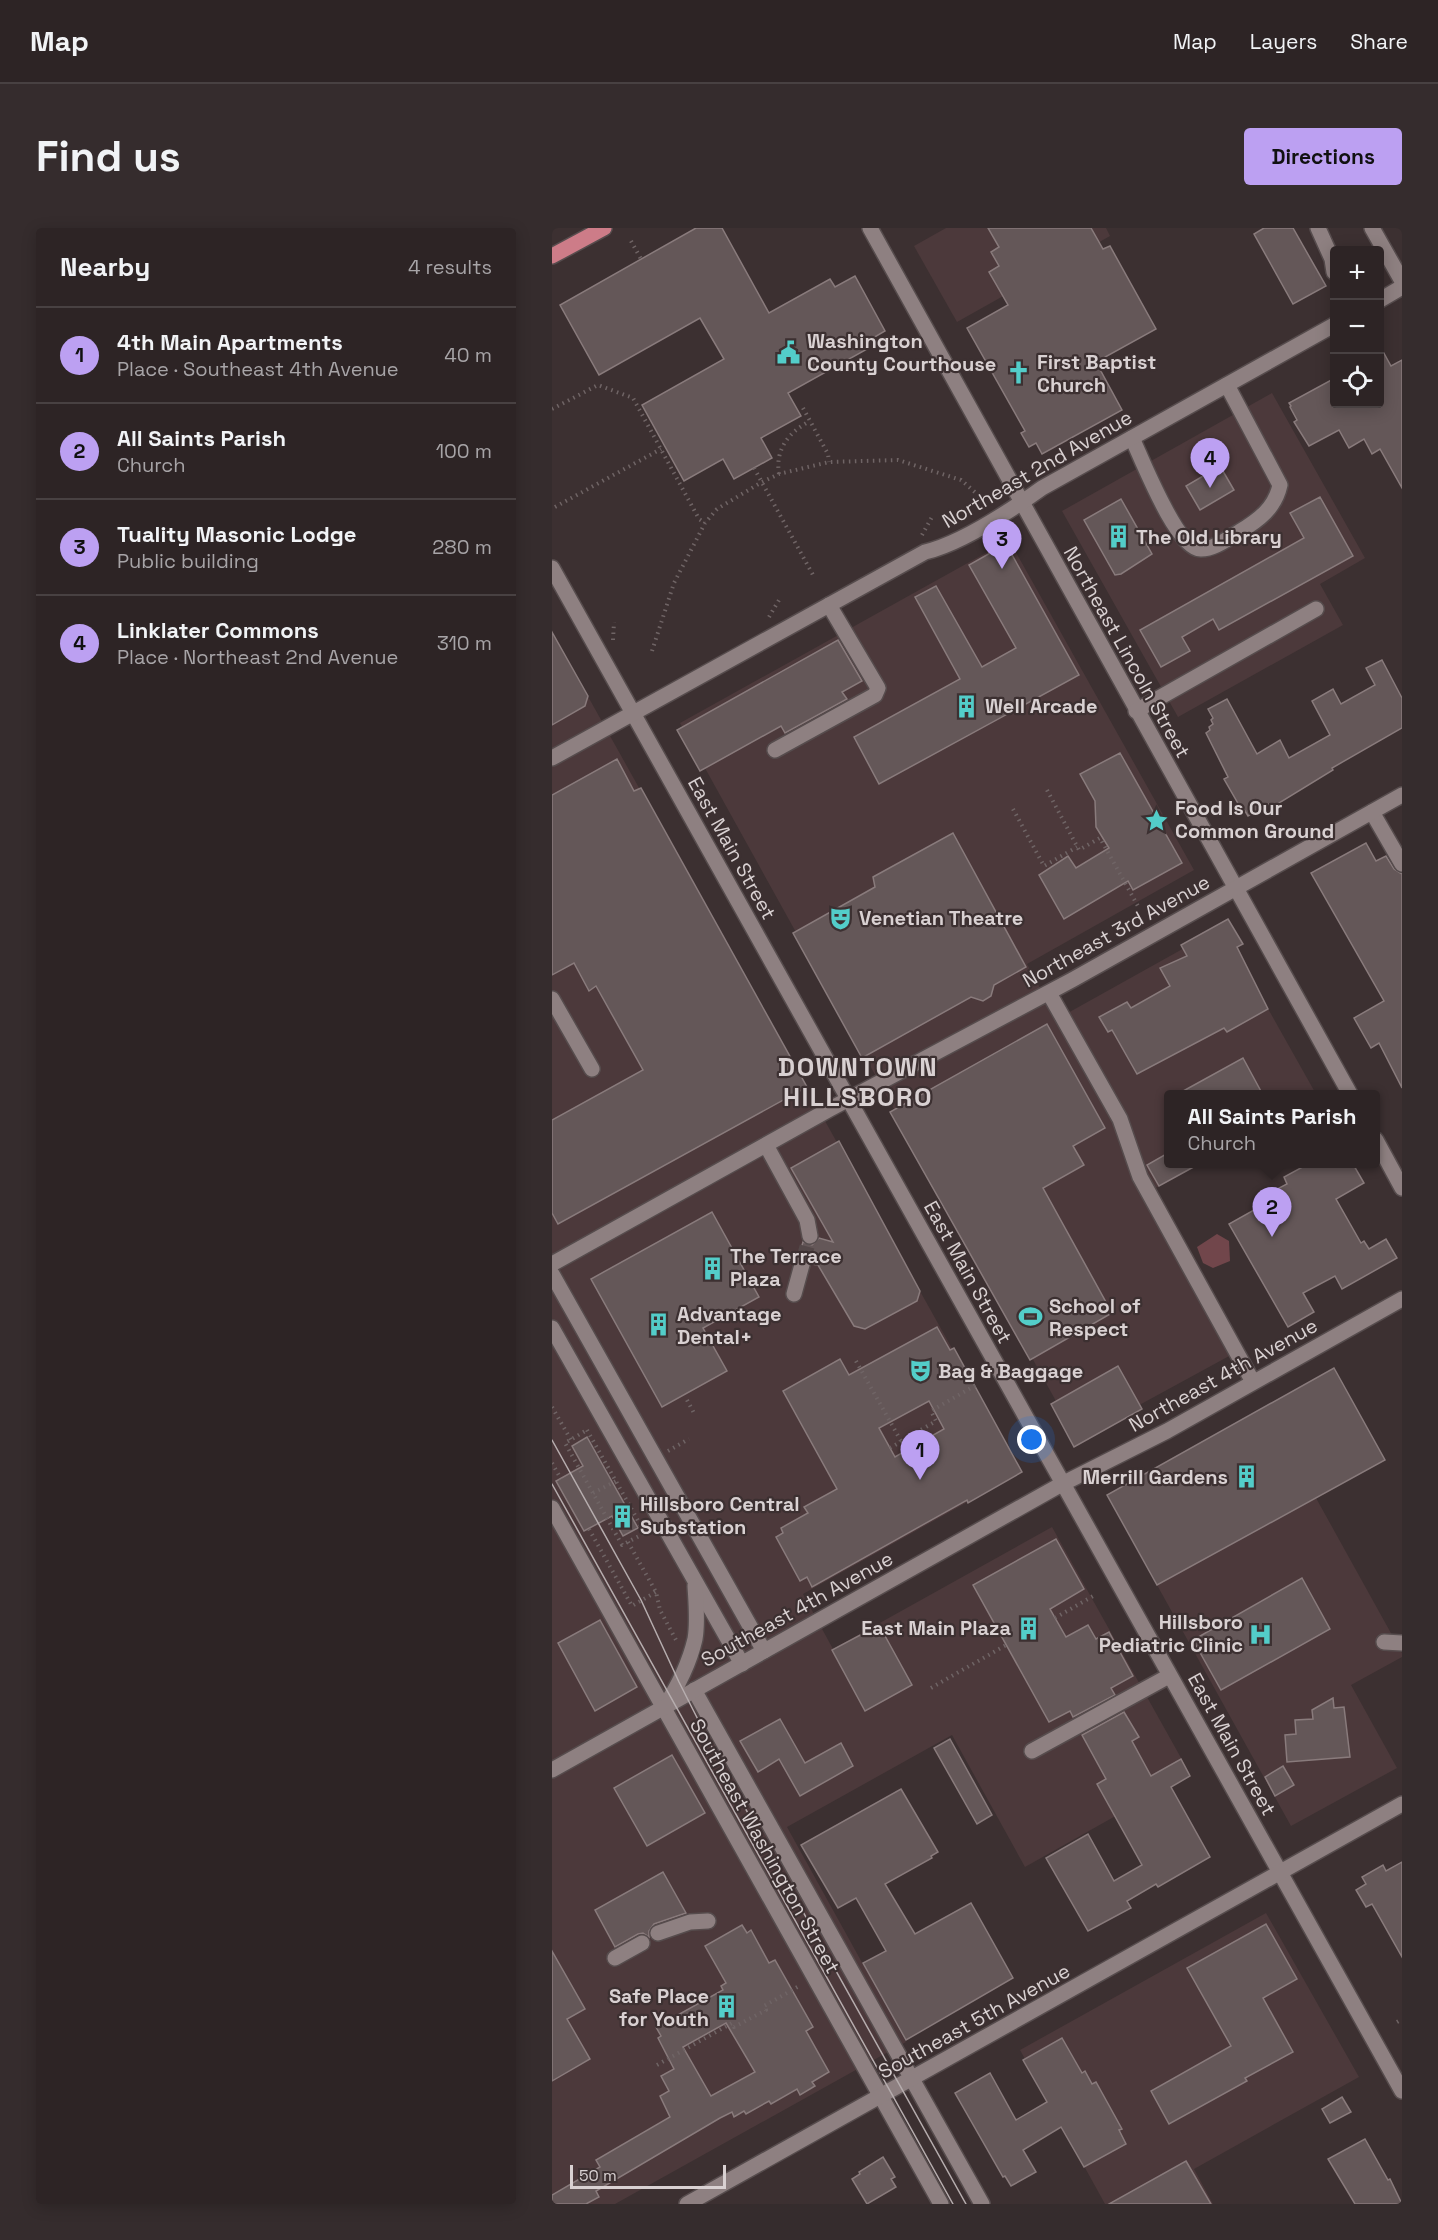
<!DOCTYPE html>
<html lang="en">
<head>
<meta charset="utf-8">
<style>
  :root { --surface:#2d2425; --page:#352c2d; --text:#f1f3f6; --muted:#a7a4a7; --line:#484142; --accent:#bca0f2 }
  body { margin:0; font-family:"Space Grotesk",sans-serif; background:var(--page); color:var(--text) }
  .controls { position:absolute; right:18px; top:18px; display:grid; overflow:hidden; border-radius:6px; box-shadow:0 3px 15px #0003 }
  .controls button { width:54px; height:54px; display:grid; place-items:center; padding:0; border:0; border-bottom:2px solid var(--line); background:var(--surface); color:var(--text); font:30px sans-serif }
  .scale { position:absolute; left:18px; bottom:15px; width:156px; box-sizing:border-box; padding-left:6px; border:3px solid #d9d1d2; border-top:0; font-size:16px; line-height:21px; white-space:nowrap; color:#d9d1d2; -webkit-text-stroke:4px #3c3031; paint-order:stroke }
  .you { position:absolute; left:480px; top:1212px; width:21px; height:21px; margin:-15px; border:4px solid #fff; border-radius:50%; background:#1a73e8; box-shadow:0 0 0 9px #1a73e833 }
  .badge { display:grid; place-items:center; width:39px; height:39px; border-radius:50%; background:var(--accent); color:#111; font-size:20px; font-weight:700 }
  .pin { position:absolute; translate:-50% -50px; filter:drop-shadow(0 2px 3px #0008) }
  .pin::after { content:''; position:absolute; top:32px; width:21px; height:18px; background:inherit; clip-path:polygon(0 0,100% 0,50% 100%) }
  .popup { position:absolute; left:612px; top:862px; width:216px; height:78px; box-sizing:border-box; display:grid; place-content:center; border-radius:6px; background:var(--surface); filter:drop-shadow(0 2px 4px #0005); font-size:20px; white-space:nowrap; color:var(--muted) }
  .popup b { font-size:22px; color:var(--text) }
  .popup::after { content:''; position:absolute; left:50%; top:100%; margin-left:-12px; border:12px solid transparent; border-top-color:var(--surface) }
  .list { margin:0; padding:0; list-style:none }
  h2 { display:flex; justify-content:space-between; align-items:center; height:78px; margin:0; padding:0 24px; font-size:26px }
  h2 small { font-size:20px; font-weight:400; color:var(--muted) }
  .list li { display:grid; grid-template-columns:39px 1fr auto; gap:18px; align-items:center; box-sizing:border-box; height:96px; padding:0 24px; border-top:2px solid var(--line) }
  .list b { display:block; font-size:22px; white-space:nowrap }
  .list p { margin:0; font-size:20px; white-space:nowrap; color:var(--muted) }
  .list em { font-size:20px; font-style:normal; color:var(--muted) }
  .icon { flex:none; width:33px; height:33px; fill:none; stroke:currentColor; stroke-width:2; stroke-linecap:round; stroke-linejoin:round }
  .map { position:relative; flex:none; width:850px; height:1976px; overflow:hidden; border-radius:6px }
  header { display:flex; align-items:center; gap:36px; box-sizing:border-box; height:84px; padding:0 30px; background:var(--surface); border-bottom:2px solid var(--line) }
  header strong { font-size:28px }
  nav { display:flex; gap:33px; margin-inline-start:auto; font-size:21px }
  .intro { display:flex; align-items:center; justify-content:space-between; box-sizing:border-box; height:144px; padding:0 36px }
  h1 { margin:0; font-size:42px }
  .button { padding:15px 27px; border-radius:6px; background:var(--accent); color:#111; font-size:21px; font-weight:700 }
  main { display:flex; gap:36px; padding:0 36px }
  aside { flex:1; background:var(--surface); border-radius:6px; box-shadow:0 3px 15px #0003 }
  .map>svg:first-child { display:block }
  .built { fill:#4c393b }
  .green { fill:#71464b }
  .building { fill:#645758; stroke:#897b7c; stroke-width:1.5; fill-rule:evenodd }
  .lines { fill:none; stroke-linecap:round; stroke-linejoin:round }
  .minor-tunnel { stroke:#544849; stroke-width:15; stroke-dasharray:15 8; stroke-linecap:butt }
  .minor-casing { stroke:#564c4d; stroke-width:18 }
  .major-casing { stroke:#564c4d; stroke-width:18 }
  .path { stroke:#6f6465; stroke-width:4; stroke-dasharray:1.5 4.5; stroke-linecap:butt }
  .minor { stroke:#8e8081; stroke-width:15 }
  .major { stroke:#cd7c88; stroke-width:15 }
  .tram { stroke:#b6adae; stroke-width:1.5 }
  .labels { text-anchor:middle; dominant-baseline:central; stroke-width:4.5; stroke-linejoin:round; paint-order:stroke }
  .poi-label { font-size:20px; font-weight:bold; fill:#d9d1d2; stroke:#3c3031; text-anchor:start }
  .street-label { font-size:20px; fill:#d9d1d2; stroke:#3c3031 }
  .district-label { font-size:26px; font-weight:bold; letter-spacing:1.5px; fill:#d9d1d2; stroke:#3c3031 }
</style>
</head>
<body>
<header>
<strong>Map</strong>
<nav><a>Map</a><a>Layers</a><a>Share</a></nav>
</header>
<div class="intro"><h1>Find us</h1><a class="button">Directions</a></div>
<main>
<aside>
<h2>Nearby<small>4 results</small></h2>
<ul class="list">
<li><span class="badge">1</span><div><b>4th Main Apartments</b><p>Place · Southeast 4th Avenue</p></div><em>40 m</em></li>
<li><span class="badge">2</span><div><b>All Saints Parish</b><p>Church</p></div><em>100 m</em></li>
<li><span class="badge">3</span><div><b>Tuality Masonic Lodge</b><p>Public building</p></div><em>280 m</em></li>
<li><span class="badge">4</span><div><b>Linklater Commons</b><p>Place · Northeast 2nd Avenue</p></div><em>310 m</em></li>
</ul>
</aside>
<div class="map">
<svg width="850" height="1976" viewBox="0 0 850 1976">
  <rect width="100%" height="100%" fill="#3c3031"/>
  <g class="built">
    <path d="M394,0H554L558,8L405,94L362,18Z"/>
    <path d="M720,165L813,330L768,356L791,397L626,489L510,283Z"/>
    <path d="M457,312L642,642L475,736L505,791L670,699L764,866H616V936H648L602,961L690,1121L525,1211L128,495Z"/>
    <path d="M0,404L469,1244L251,1366L281,1421L500,1299L638,1546L473,1639L400,1507L235,1599L354,1814L63,1976H0Z"/>
    <path d="M764,1270L850,1425V1429L799,1457L845,1540L739,1598L605,1357Z"/>
    <path d="M714,1685L807,1849L642,1941L661,1976H553L468,1822Z"/>
  </g>
  <path class="green" d="M665,1006L677,1013L678,1033L661,1040L651,1035L645,1019Z"/>
  <g class="building">
    <path d="M144,0H170L217,85L278,51L283,59L303,48L333,103L314,114L317,120L236,165L249,188L209,210L220,230L182,251L171,231L132,253L90,177L172,131L148,90L47,147L8,77Z"/>
    <path d="M436,0H539L551,21L558,18L604,101L544,134L570,182L490,226L484,215L477,219L469,205L473,203L415,100L456,77L437,44L447,38L439,24L447,19Z"/>
    <path d="M712,0H741L774,58L741,76L702,6Z"/>
    <path d="M828,118L839,138L850,132V260L828,221L820,226L812,211L797,220L787,202L757,218L742,194L745,192L738,179L739,178L737,175L783,150V176H828Z"/>
    <path d="M668,238L682,262L648,282L634,258Z"/>
    <path d="M768,269L801,328L667,402L661,391L630,409L638,423L609,439L588,402L752,310L738,285Z"/>
    <path d="M569,271L600,326L569,346L563,347L532,292Z"/>
    <path d="M454,316L527,447L327,556L302,509L408,451L363,369L384,358L430,439L464,420L417,337Z"/>
    <path d="M0,404L36,468L33,478L0,497Z"/>
    <path d="M286,412L310,453L290,464L295,471L233,505L229,498L148,543L125,502Z"/>
    <path d="M830,432L850,470V500L780,540L781,542L719,580L717,576L696,588L693,583L691,584L672,551L676,549L654,505L658,502L657,499L661,496L659,492L661,490L656,481L675,471L705,526L728,512L737,530L778,507L760,473L781,461L789,476L823,457L814,440Z"/>
    <path d="M568,525L630,635L581,662L576,653L512,691L487,647L516,628L524,640L557,620L544,599L543,573L528,546Z"/>
    <path d="M65,531L82,563L89,560L255,859L6,996L0,985V892L91,842L44,758L37,763L22,735L0,747V567Z"/>
    <path d="M401,605L474,739L442,757L439,768L431,773L419,769L310,830L241,705L323,659L321,649Z"/>
    <path d="M814,615L824,633L834,628L842,641L850,646V860L827,815L819,820L802,790L832,773L759,645Z"/>
    <path d="M676,691L691,716L685,719L716,781L675,804L672,800L585,846L560,802L556,804L547,789L575,774L579,780L618,758L608,740L635,728L629,717Z"/>
    <path d="M495,796L553,900L521,918L532,937L491,960L560,1085L478,1132L338,884Z"/>
    <path d="M691,830L711,867H624Z"/>
    <path d="M287,913L368,1063L365,1073L313,1101L302,1098L266,1037L260,1036L257,1026L248,1024L251,1014L260,1017L267,1010L281,1014L239,940Z"/>
    <path d="M616,925V936H647L607,958L595,937Z"/>
    <path d="M756,936H801L812,955L784,971L809,1015L812,1013L817,1021L834,1011L845,1030L790,1061L783,1048L751,1065L762,1084L736,1099L677,996L720,972L716,966L735,956L732,949Z"/>
    <path d="M160,984L207,1069L151,1100L175,1143L110,1179L39,1051Z"/>
    <path d="M385,1099L398,1122L402,1120L470,1244L416,1275L415,1272L260,1359L255,1349L248,1353L224,1309L231,1305L229,1300L256,1285L252,1279L285,1261L231,1163L288,1131L297,1147ZM377,1173L392,1201L343,1229L327,1200Z"/>
    <path d="M566,1138L590,1181L522,1219L499,1176Z"/>
    <path d="M782,1140L833,1232L605,1357L555,1267Z"/>
    <path d="M35,1209L86,1300L71,1308L60,1288L32,1303L4,1253L31,1238L20,1218Z"/>
    <path d="M504,1311L532,1361L498,1381L514,1409L536,1397L544,1411L557,1404L581,1448L559,1460L563,1467L521,1489L518,1483L497,1494L421,1357Z"/>
    <path d="M750,1350L778,1401L669,1462L641,1412Z"/>
    <path d="M48,1392L85,1459L43,1483L6,1415Z"/>
    <path d="M327,1397L360,1457L313,1483L280,1422Z"/>
    <path d="M781,1470L782,1480L792,1479L798,1529L735,1534L733,1507L744,1506L743,1492L761,1491L760,1482Z"/>
    <path d="M572,1484L587,1509L580,1513L599,1548L629,1531L638,1548L619,1559L658,1629L606,1659L604,1656L575,1673L579,1680L536,1703L494,1630L536,1606L562,1653L590,1637L545,1556L554,1551L530,1507Z"/>
    <path d="M228,1491L253,1535L289,1515L301,1538L248,1568L227,1531L206,1544L188,1513Z"/>
    <path d="M398,1511L440,1587L425,1596L382,1520Z"/>
    <path d="M120,1527L153,1585L95,1618L62,1560Z"/>
    <path d="M731,1538L742,1557L723,1568L713,1549Z"/>
    <path d="M349,1561L386,1624L379,1628L380,1630L333,1656L363,1706L419,1675L461,1750L354,1812L311,1735L334,1723L304,1670L286,1680L249,1617Z"/>
    <path d="M850,1634V1729L820,1676L814,1679L804,1662L814,1656L810,1649L831,1637L834,1643Z"/>
    <path d="M111,1644L134,1685L102,1696L97,1703V1709L91,1705L86,1706L63,1719L43,1682Z"/>
    <path d="M714,1696L745,1751L711,1770L741,1824L693,1850L695,1853L617,1896L599,1863L679,1818L635,1740Z"/>
    <path d="M190,1697L195,1705L199,1702L217,1735L223,1732L261,1799L254,1803L277,1844L260,1854L263,1858L248,1867L245,1861L219,1876L217,1873L194,1886L192,1883L182,1889L180,1884L168,1890L44,1963L47,1969L34,1976H0V1967L48,1939L44,1932L118,1889L108,1868L117,1863L109,1848L122,1841L106,1810L109,1808L104,1799L171,1762L169,1758L174,1755L153,1718ZM174,1795L203,1844L159,1868L131,1819Z"/>
    <path d="M0,1723L33,1781L15,1791L38,1831L0,1853Z"/>
    <path d="M510,1810L530,1845L533,1843L540,1856L544,1854L570,1901L567,1902L574,1916L532,1939L509,1899L471,1922L484,1944L459,1958L453,1948L451,1949L403,1865L438,1845L464,1892L495,1874L471,1832Z"/>
    <path d="M790,1869L799,1884L778,1895L770,1881Z"/>
    <path d="M813,1911L836,1952L838,1951L850,1976H803L776,1931Z"/>
    <path d="M331,1929L343,1949L339,1951L344,1959L315,1976L300,1951L308,1946L307,1944Z"/>
    <path d="M634,1933L659,1976H557Z"/>
  </g>
  <g class="lines">
    <path class="minor-tunnel" d="M251,1033L258,1008"/>
    <defs>
      <g id="minor">
        <path d="M318,0L798,866"/>
        <path d="M766,0L780,31L782,44"/>
        <path d="M820,0L850,53"/>
        <path d="M828,72L850,59"/>
        <path d="M580,210C590,231 625,322 649,321C663,321 676,310 687,304C707,292 723,280 728,257L675,157"/>
        <path d="M0,340L850,1863"/>
        <path d="M584,483L764,381"/>
        <path d="M223,522L323,467L326,460L277,377"/>
        <path d="M0,530L373,324C411,315 458,283 490,260L782,97"/>
        <path d="M820,584L850,636"/>
        <path d="M497,765L568,891L588,949L701,1154"/>
        <path d="M0,771L40,841"/>
        <path d="M824,912L850,960"/>
        <path d="M214,917L255,992L258,1008"/>
        <path d="M0,1036L278,881L520,752L850,567"/>
        <path d="M0,1046L212,1423"/>
        <path d="M242,1066L251,1033"/>
        <path d="M0,1100L190,1436"/>
        <path d="M0,1280L389,1976"/>
        <path d="M832,1414L850,1415"/>
        <path d="M142,1462L430,1976"/>
        <path d="M113,1477C126,1459 138,1433 143,1411C146,1394 144,1375 143,1358"/>
        <path d="M480,1523L617,1448"/>
        <path d="M0,1542L510,1256L615,1203L850,1071"/>
        <path d="M106,1705L138,1694L156,1693"/>
        <path d="M63,1730L90,1715"/>
        <path d="M135,1976L850,1576"/>
      </g>
      <path id="major" d="M0,28L52,0"/>
    </defs>
    <use href="#minor" class="minor-casing"/>
    <use href="#major" class="major-casing"/>
    <g class="path">
      <path d="M79,13L89,31"/>
      <path d="M251,180L276,226L277,234"/>
      <path d="M0,181L46,157L81,170L147,291L153,295"/>
      <path d="M202,240L261,347"/>
      <path d="M227,246C223,221 237,204 258,193"/>
      <path d="M3,279L109,221"/>
      <path d="M370,307L381,287"/>
      <path d="M217,389L227,372"/>
      <path d="M61,412L62,394"/>
      <path d="M100,423L122,355L153,295L165,281L210,254L227,246L277,234L346,232L409,252L432,272"/>
      <path d="M495,562L527,622L548,610L587,680"/>
      <path d="M461,581L492,638L525,619"/>
      <path d="M304,1133L349,1213"/>
      <path d="M135,1172L143,1187"/>
      <path d="M0,1179L19,1212"/>
      <path d="M35,1202L93,1305L70,1317L13,1215Z"/>
      <path d="M338,1220L384,1193L379,1183L426,1156"/>
      <path d="M116,1223L137,1211"/>
      <path d="M0,1235L9,1251"/>
      <path d="M41,1265L64,1253"/>
      <path d="M37,1301L80,1378L104,1364"/>
      <path d="M76,1314L104,1364L108,1382L124,1412"/>
      <path d="M503,1390L543,1367"/>
      <path d="M379,1460L454,1417"/>
      <path d="M845,1794L850,1791"/>
      <path d="M105,1837L180,1795L182,1799L214,1782L212,1778L249,1757"/>
    </g>
    <use href="#minor" class="minor"/>
    <use href="#major" class="major"/>
    <g class="tram">
      <path d="M0,1212L89,1372L127,1454L168,1535L414,1976"/>
      <path d="M0,1256L401,1976"/>
    </g>
  </g>
  <defs>
    <symbol id="civic-bare" viewBox="-9 -9 18 18"><path d="M-.6-6.5H3V-4.5H.6V-3L4-1V1h2V6H-6V1h2V-1L-.6-3ZM-1.2 2.5V6h2.4V2.5Z" fill="#53cdc9" stroke="#3c3031" stroke-width="2.5" paint-order="stroke"/></symbol>
    <symbol id="church-bare" viewBox="-9 -9 18 18"><path d="M-1.2-6h2.4v3.5h3.3v2.4h-3.3V6h-2.4V-.1h-3.3v-2.4h3.3Z" fill="#53cdc9" stroke="#3c3031" stroke-width="2.5" paint-order="stroke"/></symbol>
    <symbol id="building-bare" viewBox="-9 -9 18 18"><path d="M-4-6H4V6H1V3H-1V6H-4ZM-2.5-4.3h1.7v1.8h-1.7ZM.8-4.3h1.7v1.8H.8ZM-2.5-1h1.7V.8h-1.7ZM.8-1h1.7V.8H.8Z" fill="#53cdc9" stroke="#3c3031" stroke-width="2.5" paint-order="stroke"/></symbol>
    <symbol id="sight-bare" viewBox="-9 -9 18 18"><path d="M0-6L1.8-2.2L6-1.7L2.9 1.2L3.7 5.4L0 3.3L-3.7 5.4L-2.9 1.2L-6-1.7L-1.8-2.2Z" fill="#53cdc9" stroke="#3c3031" stroke-width="2.5" paint-order="stroke"/></symbol>
    <symbol id="theatre-bare" viewBox="-9 -9 18 18"><path d="M-5-5.5Q0-4 5-5.5V0Q5 5 0 6Q-5 5-5 0ZM-3.3-2.5H-1v1.5H-3.3ZM1-2.5H3.3v1.5H1ZM-2.8 1Q0 5.5 2.8 1Z" fill="#53cdc9" stroke="#3c3031" stroke-width="2.5" paint-order="stroke"/></symbol>
    <symbol id="stadium-bare" viewBox="-9 -9 18 18"><path d="M0-5a6.5 5 0 1 0 0 10a6.5 5 0 1 0 0-10ZM-3.5-1.8h7v3.6h-7Z" fill="#53cdc9" stroke="#3c3031" stroke-width="2.5" paint-order="stroke"/></symbol>
    <symbol id="hospital-bare" viewBox="-9 -9 18 18"><path d="M-5-5h3v3.5h4V-5h3V5h-3V1.5h-4V5h-3Z" fill="#53cdc9" stroke="#3c3031" stroke-width="2.5" paint-order="stroke"/></symbol>
  </defs>
  <g fill-rule="evenodd">
    <use href="#civic-bare" x="220" y="108" width="33" height="33"/>
    <use href="#church-bare" x="450" y="128" width="33" height="33"/>
    <use href="#building-bare" x="550" y="292" width="33" height="33"/>
    <use href="#building-bare" x="398" y="462" width="33" height="33"/>
    <use href="#sight-bare" x="588" y="576" width="33" height="33"/>
    <use href="#theatre-bare" x="272" y="674" width="33" height="33"/>
    <use href="#building-bare" x="144" y="1024" width="33" height="33"/>
    <use href="#stadium-bare" x="462" y="1072" width="33" height="33"/>
    <use href="#building-bare" x="90" y="1080" width="33" height="33"/>
    <use href="#theatre-bare" x="352" y="1126" width="33" height="33"/>
    <use href="#building-bare" x="678" y="1232" width="33" height="33"/>
    <use href="#building-bare" x="54" y="1272" width="33" height="33"/>
    <use href="#building-bare" x="460" y="1384" width="33" height="33"/>
    <use href="#hospital-bare" x="692" y="1390" width="33" height="33"/>
    <use href="#building-bare" x="158" y="1762" width="33" height="33"/>
  </g>
  <g class="labels">
    <g class="poi-label">
      <text x="255" y="113">Washington<tspan x="255" dy="23">County Courthouse</tspan></text>
      <text x="485" y="134">First Baptist<tspan x="485" dy="23">Church</tspan></text>
      <text x="584" y="309">The Old Library</text>
      <text x="433" y="478">Well Arcade</text>
      <text x="623" y="580">Food Is Our<tspan x="623" dy="23">Common Ground</tspan></text>
      <text x="307" y="690">Venetian Theatre</text>
      <text x="178" y="1028">The Terrace<tspan x="178" dy="23">Plaza</tspan></text>
      <text x="497" y="1078">School of<tspan x="497" dy="23">Respect</tspan></text>
      <text x="125" y="1086">Advantage<tspan x="125" dy="23">Dental+</tspan></text>
      <text x="386" y="1143">Bag &amp; Baggage</text>
      <text x="676" y="1249" text-anchor="end">Merrill Gardens</text>
      <text x="88" y="1276">Hillsboro Central<tspan x="88" dy="23">Substation</tspan></text>
      <text x="691" y="1394" text-anchor="end">Hillsboro<tspan x="691" dy="23">Pediatric Clinic</tspan></text>
      <text x="459" y="1400" text-anchor="end">East Main Plaza</text>
      <text x="157" y="1768" text-anchor="end">Safe Place<tspan x="157" dy="23">for Youth</tspan></text>
    </g>
    <g class="street-label">
      <text transform="translate(485 241) rotate(-30)">Northeast 2nd Avenue</text>
      <text transform="translate(575 424) rotate(61)">Northeast Lincoln Street</text>
      <text transform="translate(180 620) rotate(61)">East Main Street</text>
      <text transform="translate(564 703) rotate(-29)">Northeast 3rd Avenue</text>
      <text transform="translate(416 1044) rotate(61)">East Main Street</text>
      <text transform="translate(671 1147) rotate(-29)">Northeast 4th Avenue</text>
      <text transform="translate(245 1381) rotate(-29)">Southeast 4th Avenue</text>
      <text transform="translate(680 1516) rotate(61)">East Main Street</text>
      <text transform="translate(213 1618) rotate(61)">Southeast Washington Street</text>
      <text transform="translate(422 1793) rotate(-29)">Southeast 5th Avenue</text>
    </g>
    <g class="district-label">
      <text x="306" y="839">DOWNTOWN<tspan x="306" dy="30">HILLSBORO</tspan></text>
    </g>
  </g>
</svg>
<div class="controls">
<button>+</button>
<button>−</button>
<button><svg class="icon" aria-label="locate" viewBox="0 0 24 24"><circle cx="12" cy="12" r="6"/><path d="M12 2v4M12 18v4M2 12h4M18 12h4"/></svg></button>
</div>
<div class="scale">50 m</div>
<div class="you"></div>
<div class="pin badge" style="left:368px;top:1252px">1</div>
<div class="pin badge" style="left:720px;top:1009px">2</div>
<div class="popup"><b>All Saints Parish</b>Church</div>
<div class="pin badge" style="left:450px;top:341px">3</div>
<div class="pin badge" style="left:658px;top:260px">4</div>
</div>
</main>
</body>
</html>
